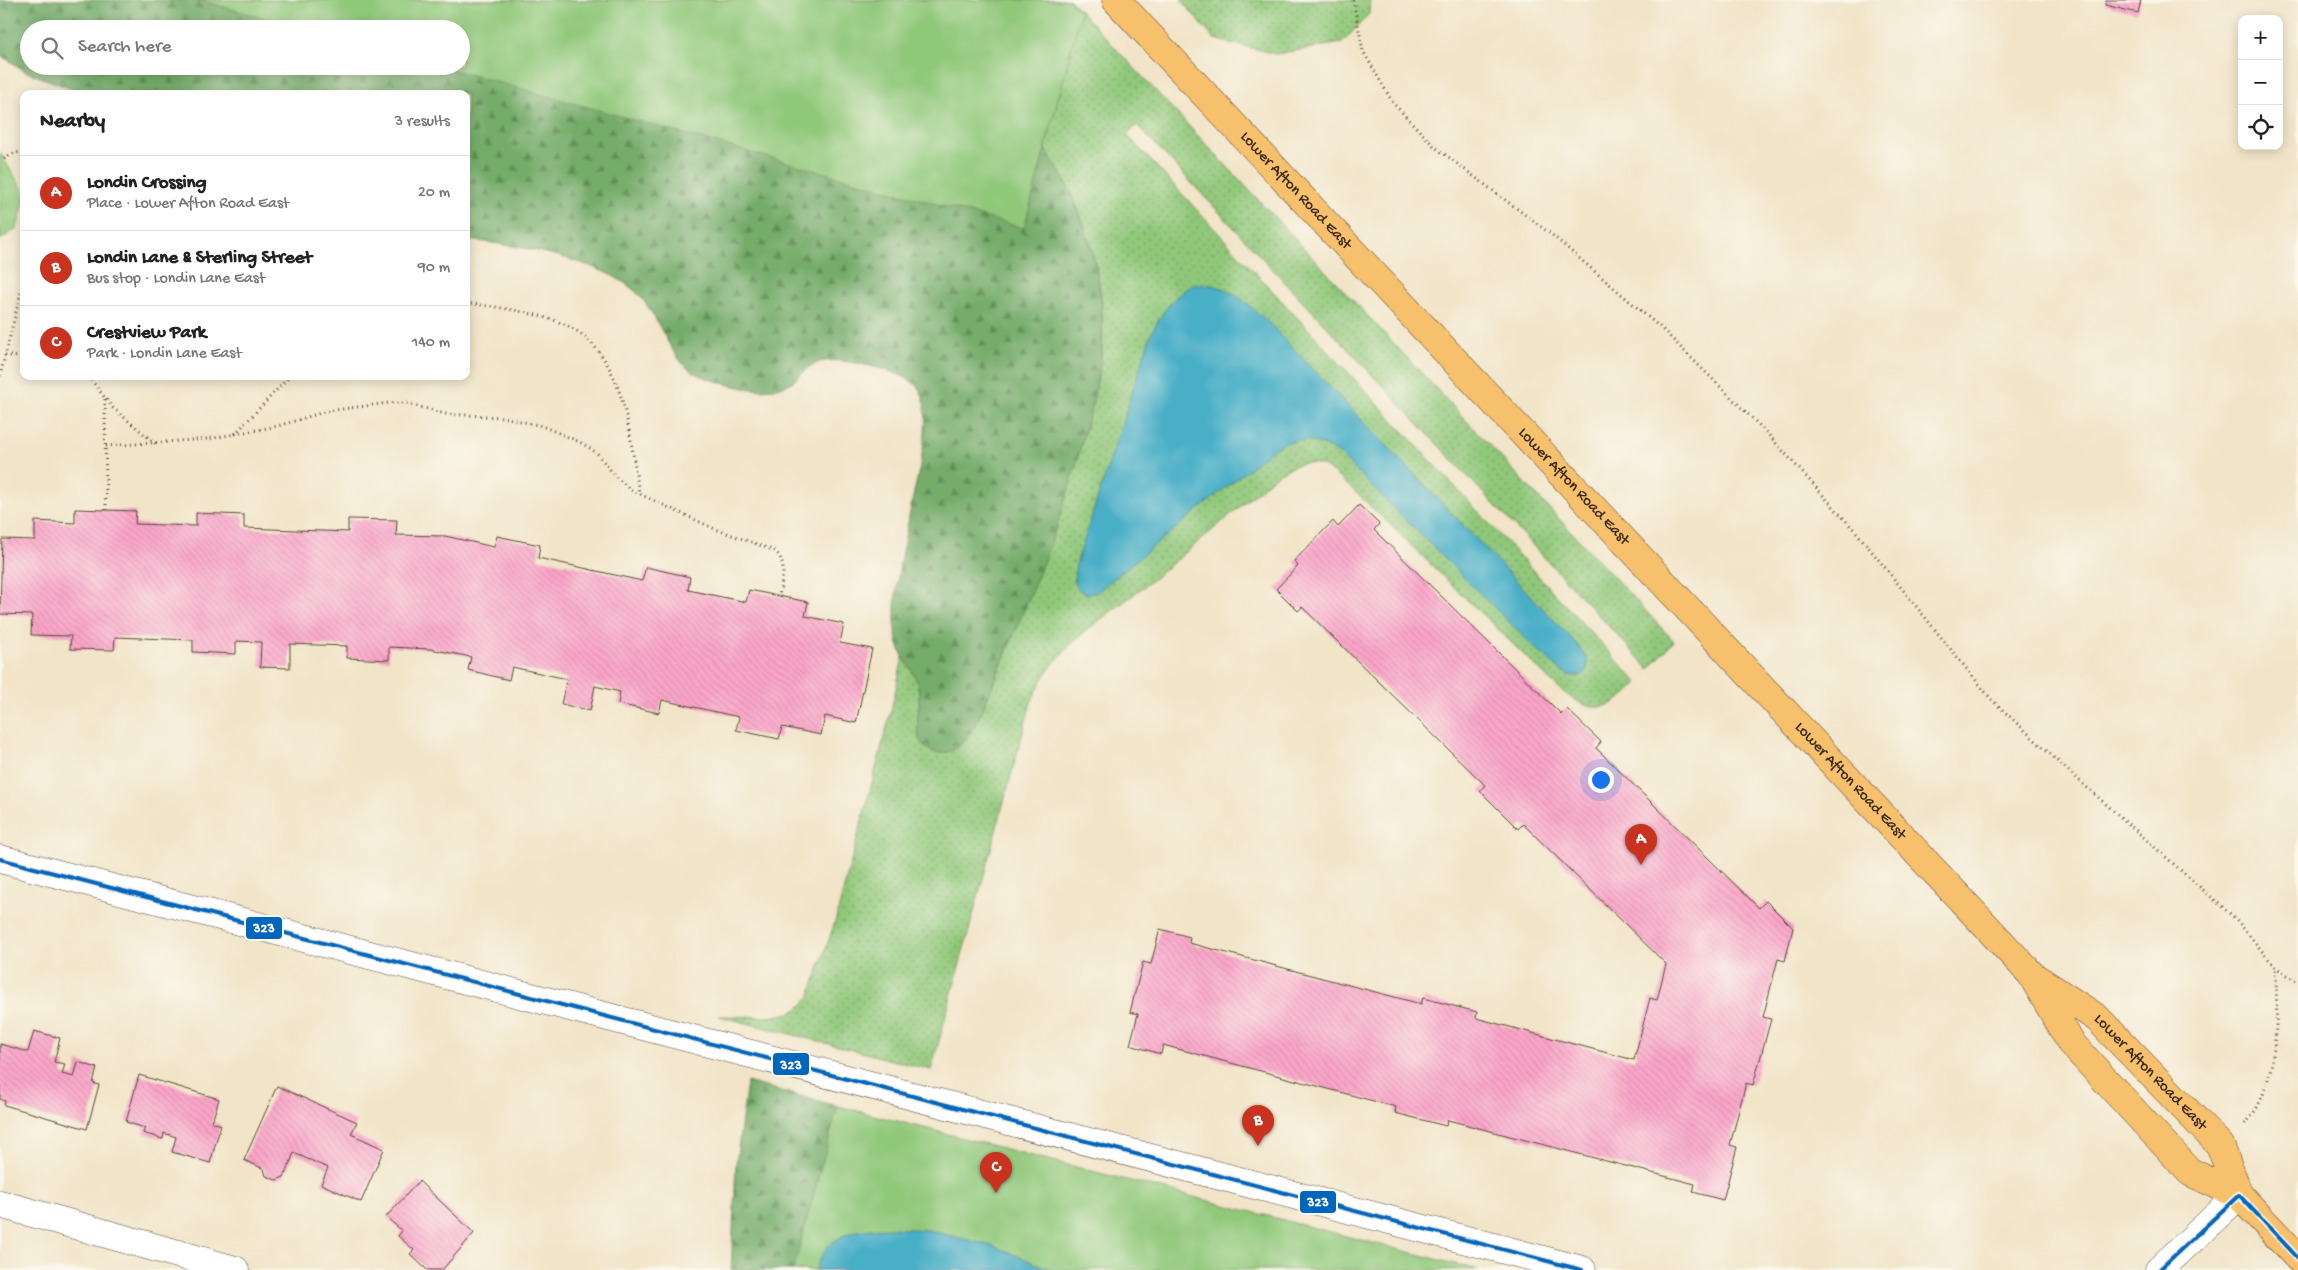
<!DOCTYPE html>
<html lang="en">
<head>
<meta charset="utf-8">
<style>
  :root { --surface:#fff; --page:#f6f6f6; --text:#222; --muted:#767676; --line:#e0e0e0; --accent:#c8321e }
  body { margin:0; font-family:"Gochi Hand",sans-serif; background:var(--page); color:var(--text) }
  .controls { position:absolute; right:15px; top:15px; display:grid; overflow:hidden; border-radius:10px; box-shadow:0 2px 12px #0003 }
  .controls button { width:45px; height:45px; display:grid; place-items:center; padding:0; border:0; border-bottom:1px solid var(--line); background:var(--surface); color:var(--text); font:25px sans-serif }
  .you { position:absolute; left:1600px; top:779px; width:18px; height:18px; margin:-12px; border:4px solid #fff; border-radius:50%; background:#1a73e8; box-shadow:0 0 0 8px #1a73e833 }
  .badge { display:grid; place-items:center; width:32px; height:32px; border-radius:50%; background:var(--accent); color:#fff; font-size:16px; font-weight:700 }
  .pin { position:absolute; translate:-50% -41px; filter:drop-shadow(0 1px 2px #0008) }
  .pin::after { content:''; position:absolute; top:26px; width:18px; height:15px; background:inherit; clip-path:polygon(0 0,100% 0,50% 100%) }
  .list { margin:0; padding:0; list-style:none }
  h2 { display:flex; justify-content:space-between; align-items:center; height:65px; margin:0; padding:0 20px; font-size:21px }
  h2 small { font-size:16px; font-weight:400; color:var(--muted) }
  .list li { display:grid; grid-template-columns:32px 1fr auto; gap:15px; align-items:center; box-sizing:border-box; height:75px; padding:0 20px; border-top:1px solid var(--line) }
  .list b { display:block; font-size:19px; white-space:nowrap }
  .list p { margin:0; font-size:16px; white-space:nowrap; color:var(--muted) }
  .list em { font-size:16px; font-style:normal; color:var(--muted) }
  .icon { flex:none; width:28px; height:28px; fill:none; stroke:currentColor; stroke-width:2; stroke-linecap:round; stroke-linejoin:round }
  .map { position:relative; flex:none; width:2298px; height:1270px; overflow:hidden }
  .search { position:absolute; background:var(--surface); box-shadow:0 2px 12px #0003; left:20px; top:20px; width:450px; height:55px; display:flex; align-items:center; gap:12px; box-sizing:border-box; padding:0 18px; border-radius:28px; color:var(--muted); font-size:19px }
  .panel { position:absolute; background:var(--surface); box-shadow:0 2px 12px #0003; left:20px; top:90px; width:450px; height:290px; border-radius:10px }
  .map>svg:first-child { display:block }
  .grass { fill:url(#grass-dots); stroke:#66794c }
  .forest { fill:url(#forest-firs); stroke:#586b44; fill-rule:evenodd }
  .park { fill:#90c87a; stroke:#66794c }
  .water { fill:#48afc7; stroke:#426c72 }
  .building { fill:url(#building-back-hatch) }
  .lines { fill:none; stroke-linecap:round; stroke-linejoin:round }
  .minor-casing { stroke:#564638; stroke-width:29 }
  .major-casing { stroke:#564638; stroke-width:29 }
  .path { stroke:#564638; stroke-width:3; stroke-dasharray:1 4; stroke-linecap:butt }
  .minor { stroke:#fff; stroke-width:28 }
  .major { stroke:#f7c06c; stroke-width:28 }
  .bus-1-casing { stroke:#fbf7ec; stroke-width:8 }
  .bus-1 { stroke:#0065bd; stroke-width:4 }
  .labels { text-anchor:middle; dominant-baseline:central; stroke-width:5; stroke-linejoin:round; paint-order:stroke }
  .street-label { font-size:16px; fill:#3b2a1e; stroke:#fbf7ec }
  .line-badge { stroke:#fbf7ec; stroke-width:2 }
  .badge-label { font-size:14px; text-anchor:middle; font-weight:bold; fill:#fff }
</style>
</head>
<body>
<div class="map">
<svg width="2298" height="1270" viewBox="0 0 2298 1270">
  <defs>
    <pattern id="grass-dots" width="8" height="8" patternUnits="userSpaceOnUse" patternTransform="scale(1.25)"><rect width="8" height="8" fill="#90c87a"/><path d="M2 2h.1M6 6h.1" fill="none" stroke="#77a363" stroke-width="1.8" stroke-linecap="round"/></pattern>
    <pattern id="forest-firs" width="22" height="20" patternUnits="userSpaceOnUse" patternTransform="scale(1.25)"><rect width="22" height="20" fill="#74ac6a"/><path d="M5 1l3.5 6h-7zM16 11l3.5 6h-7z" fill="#608c57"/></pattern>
    <pattern id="building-back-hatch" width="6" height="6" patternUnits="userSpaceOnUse" patternTransform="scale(1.25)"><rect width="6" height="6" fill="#faa5c9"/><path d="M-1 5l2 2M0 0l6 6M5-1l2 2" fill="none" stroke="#d78eac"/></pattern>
  </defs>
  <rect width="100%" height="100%" fill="#fbf7ec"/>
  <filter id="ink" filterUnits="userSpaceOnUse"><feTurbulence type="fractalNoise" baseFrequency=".02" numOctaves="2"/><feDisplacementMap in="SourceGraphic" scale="10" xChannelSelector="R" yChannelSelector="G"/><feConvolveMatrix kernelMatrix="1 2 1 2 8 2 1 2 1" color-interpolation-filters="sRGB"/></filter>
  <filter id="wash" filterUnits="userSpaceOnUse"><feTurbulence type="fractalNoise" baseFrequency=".0096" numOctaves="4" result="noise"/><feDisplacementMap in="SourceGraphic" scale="20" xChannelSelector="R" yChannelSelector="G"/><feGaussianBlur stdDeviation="1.12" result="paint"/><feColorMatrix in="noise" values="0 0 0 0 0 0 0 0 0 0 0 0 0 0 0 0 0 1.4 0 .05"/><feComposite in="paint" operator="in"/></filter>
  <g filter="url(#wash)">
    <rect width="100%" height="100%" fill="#f1e4c8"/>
    <g class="grass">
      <path d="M1181,0H1370L1369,14L1342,43L1276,54L1214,39Z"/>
      <path d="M1072,2L1674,641L1649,669L1137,125L1127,135L1638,683C1607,716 1587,714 1554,684L1358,494C1325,467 1316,449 1274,477C1234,512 1193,547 1152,580C1105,619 1051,646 1030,706L931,1070L719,1016L768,1017L789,1013L798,1009L809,998L835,922L891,711L903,657L915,676L920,689L919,728L972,730C990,694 1005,656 1020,619C1046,555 1070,490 1086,422C1094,393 1102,364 1103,333C1104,267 1078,187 1035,137Z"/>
    </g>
    <g class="forest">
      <path d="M0,0H1070L1045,149C1087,210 1110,290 1100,365C1096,393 1087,422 1080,449C1061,525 1029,599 998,671C989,694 980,722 964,741C955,752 942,756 929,750C910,741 921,707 919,691C918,673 901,660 897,641C889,601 905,541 912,501C918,474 936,408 917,386C904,371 839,356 820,362C809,365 803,373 795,380C774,396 743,389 719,382C709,379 699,376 690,370C668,354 658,314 637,293C604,260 512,244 466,240V94H84L27,72L0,55ZM29,29H461V66H29Z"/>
      <path d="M747,1082L876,1116L816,1270H731L736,1163Z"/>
    </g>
    <g class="park">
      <path d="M199,0H1070L1081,12L1024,228L439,66H461V29H303Z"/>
      <path d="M0,153L24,191V202L17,228L0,240Z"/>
      <path d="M838,1106L1479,1270H793Z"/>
    </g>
    <g class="water">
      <path d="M1194,284C1226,282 1244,301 1266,320L1574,641C1582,651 1593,661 1584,674L1580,676L1569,675L1561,671L1536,649L1338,453C1316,439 1294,435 1272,450L1096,593L1086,594L1078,589L1074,579L1076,565L1151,334C1162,313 1172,296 1194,284Z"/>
      <path d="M890,1228L928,1230L996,1247L1052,1270H816C826,1233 856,1229 890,1228Z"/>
    </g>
    <g id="blocks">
      <g class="building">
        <path d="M2106,0H2141L2138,13L2105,5Z"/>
        <path d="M1359,505L1379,524L1374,530L1561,714L1566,708L1601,742L1596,748L1759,908L1766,901L1793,928L1785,961L1778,959L1763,1017L1771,1019L1753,1085L1746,1083L1730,1145L1737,1147L1723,1200L1693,1192L1695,1184L1448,1120L1446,1126L1395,1113L1396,1107L1163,1045L1161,1054L1130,1045L1138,1014L1130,1012L1143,962L1151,964L1160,929L1190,937L1189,943L1421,1004L1423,998L1477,1012L1476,1018L1634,1060L1650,998L1657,1000L1666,964L1523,824L1518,829L1480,791L1485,785L1302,607L1298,611L1276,589L1298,566L1294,561L1333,521L1338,527Z"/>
        <path d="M75,509L136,511L135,524L196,526V513L244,515V528L348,532V519L397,520L396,535L445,536L494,547L497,536L540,545L538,558L642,581L646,567L690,577L688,590L746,602L749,590L808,602L805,616L844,624L840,643L872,649L856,723L825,716L821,735L782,727L779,739L736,730L739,717L662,700L659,713L618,704L620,692L595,686L590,711L561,704L567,679L512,667L509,680L468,670L471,657L430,649L389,647V660L347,658V646L290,644V668L260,667L261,642L236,641V654L193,652V640L115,637L114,650L70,649L71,636L31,635L32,615L0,614L2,539L35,540V521L75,523Z"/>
        <path d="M34,1031L60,1038L54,1062L65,1064L62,1074L74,1077L78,1062L97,1068L93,1083L99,1085L87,1129L4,1105L5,1101L0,1099V1044L28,1052Z"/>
        <path d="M139,1075L219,1099L212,1122L221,1125L210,1163L172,1152L176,1137L164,1133L163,1139L143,1133L145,1128L126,1122Z"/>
        <path d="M277,1086L357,1122L351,1134L384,1149L361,1202L321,1184L328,1168L294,1153L284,1177L276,1180L266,1176L264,1169L244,1160Z"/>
        <path d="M419,1181L474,1233L442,1270H427L410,1254L414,1250L398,1236L402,1231L386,1217Z"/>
      </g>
    </g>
  </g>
  <g filter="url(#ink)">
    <use href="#blocks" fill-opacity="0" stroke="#564638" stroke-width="1"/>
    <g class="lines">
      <defs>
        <g id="minor">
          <path d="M0,859L1582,1270"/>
          <path d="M0,1204L235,1270"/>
          <path d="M2159,1270L2239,1195"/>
        </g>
        <g id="major">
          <path id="s1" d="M1116,0L2031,974L2071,1043L2190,1172L2239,1195"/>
          <path id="s2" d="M2036,978L2097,1018L2220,1145L2239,1195L2298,1258"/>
        </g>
      </defs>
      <use href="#minor" class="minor-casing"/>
      <use href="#major" class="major-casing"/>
      <g class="path">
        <path d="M1353,0L1363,51L1393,103L1435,147L1552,235L1661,328L1765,431L1857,533L1991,699L2065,768L2236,919L2275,967L2298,982"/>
        <path d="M4,159L14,153L24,152"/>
        <path d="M466,303C496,307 528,311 556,321C625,344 629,432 639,493"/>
        <path d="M5,355L24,358"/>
        <path d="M0,376L24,280"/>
        <path d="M88,376L113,408L156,444"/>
        <path d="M105,399L106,510"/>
        <path d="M235,434L290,376"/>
        <path d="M106,446L208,439L278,426L327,411L388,403H407L445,414L503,417L542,426L580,442L597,453L616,477L631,490L713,528L775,551C788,564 782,580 779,596"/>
        <path d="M2245,1124C2278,1090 2279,1012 2275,967"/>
      </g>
      <use href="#minor" class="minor"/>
      <use href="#major" class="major"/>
      <defs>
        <g id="bus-1">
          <path d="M0,859L1582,1270"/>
          <path d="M2239,1195L2298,1258"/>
          <path d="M2159,1270L2239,1195"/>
        </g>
      </defs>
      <use href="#bus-1" class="bus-1-casing"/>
      <use href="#bus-1" class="bus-1"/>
    </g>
  </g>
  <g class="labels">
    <g class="street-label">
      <text stroke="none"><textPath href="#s1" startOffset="262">Lower Afton Road East</textPath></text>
      <text stroke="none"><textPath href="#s1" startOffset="668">Lower Afton Road East</textPath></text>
      <text stroke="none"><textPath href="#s1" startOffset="1072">Lower Afton Road East</textPath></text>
      <text stroke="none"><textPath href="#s2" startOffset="149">Lower Afton Road East</textPath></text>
    </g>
  </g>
  <g class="line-badge">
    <rect x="245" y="916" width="38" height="24" rx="5" fill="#0065bd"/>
    <rect x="772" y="1052" width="38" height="24" rx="5" fill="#0065bd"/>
    <rect x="1299" y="1190" width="38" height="24" rx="5" fill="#0065bd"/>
  </g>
  <g class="badge-label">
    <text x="264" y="932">323</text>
    <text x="791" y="1069">323</text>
    <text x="1318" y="1206">323</text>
  </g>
</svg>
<div class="controls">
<button>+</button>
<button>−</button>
<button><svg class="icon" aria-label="locate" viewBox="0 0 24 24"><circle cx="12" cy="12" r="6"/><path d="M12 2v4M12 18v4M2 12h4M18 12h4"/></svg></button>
</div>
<div class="you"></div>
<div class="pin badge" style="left:1641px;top:865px">A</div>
<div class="pin badge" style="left:1258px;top:1146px">B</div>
<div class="pin badge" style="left:996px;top:1193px">C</div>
<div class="search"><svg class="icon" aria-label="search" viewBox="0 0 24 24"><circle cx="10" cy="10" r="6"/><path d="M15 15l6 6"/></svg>Search here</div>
<section class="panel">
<h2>Nearby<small>3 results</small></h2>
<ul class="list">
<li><span class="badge">A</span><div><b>Londin Crossing</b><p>Place · Lower Afton Road East</p></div><em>20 m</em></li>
<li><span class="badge">B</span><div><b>Londin Lane &amp; Sterling Street</b><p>Bus stop · Londin Lane East</p></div><em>90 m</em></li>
<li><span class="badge">C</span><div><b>Crestview Park</b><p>Park · Londin Lane East</p></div><em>140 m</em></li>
</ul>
</section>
</div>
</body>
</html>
